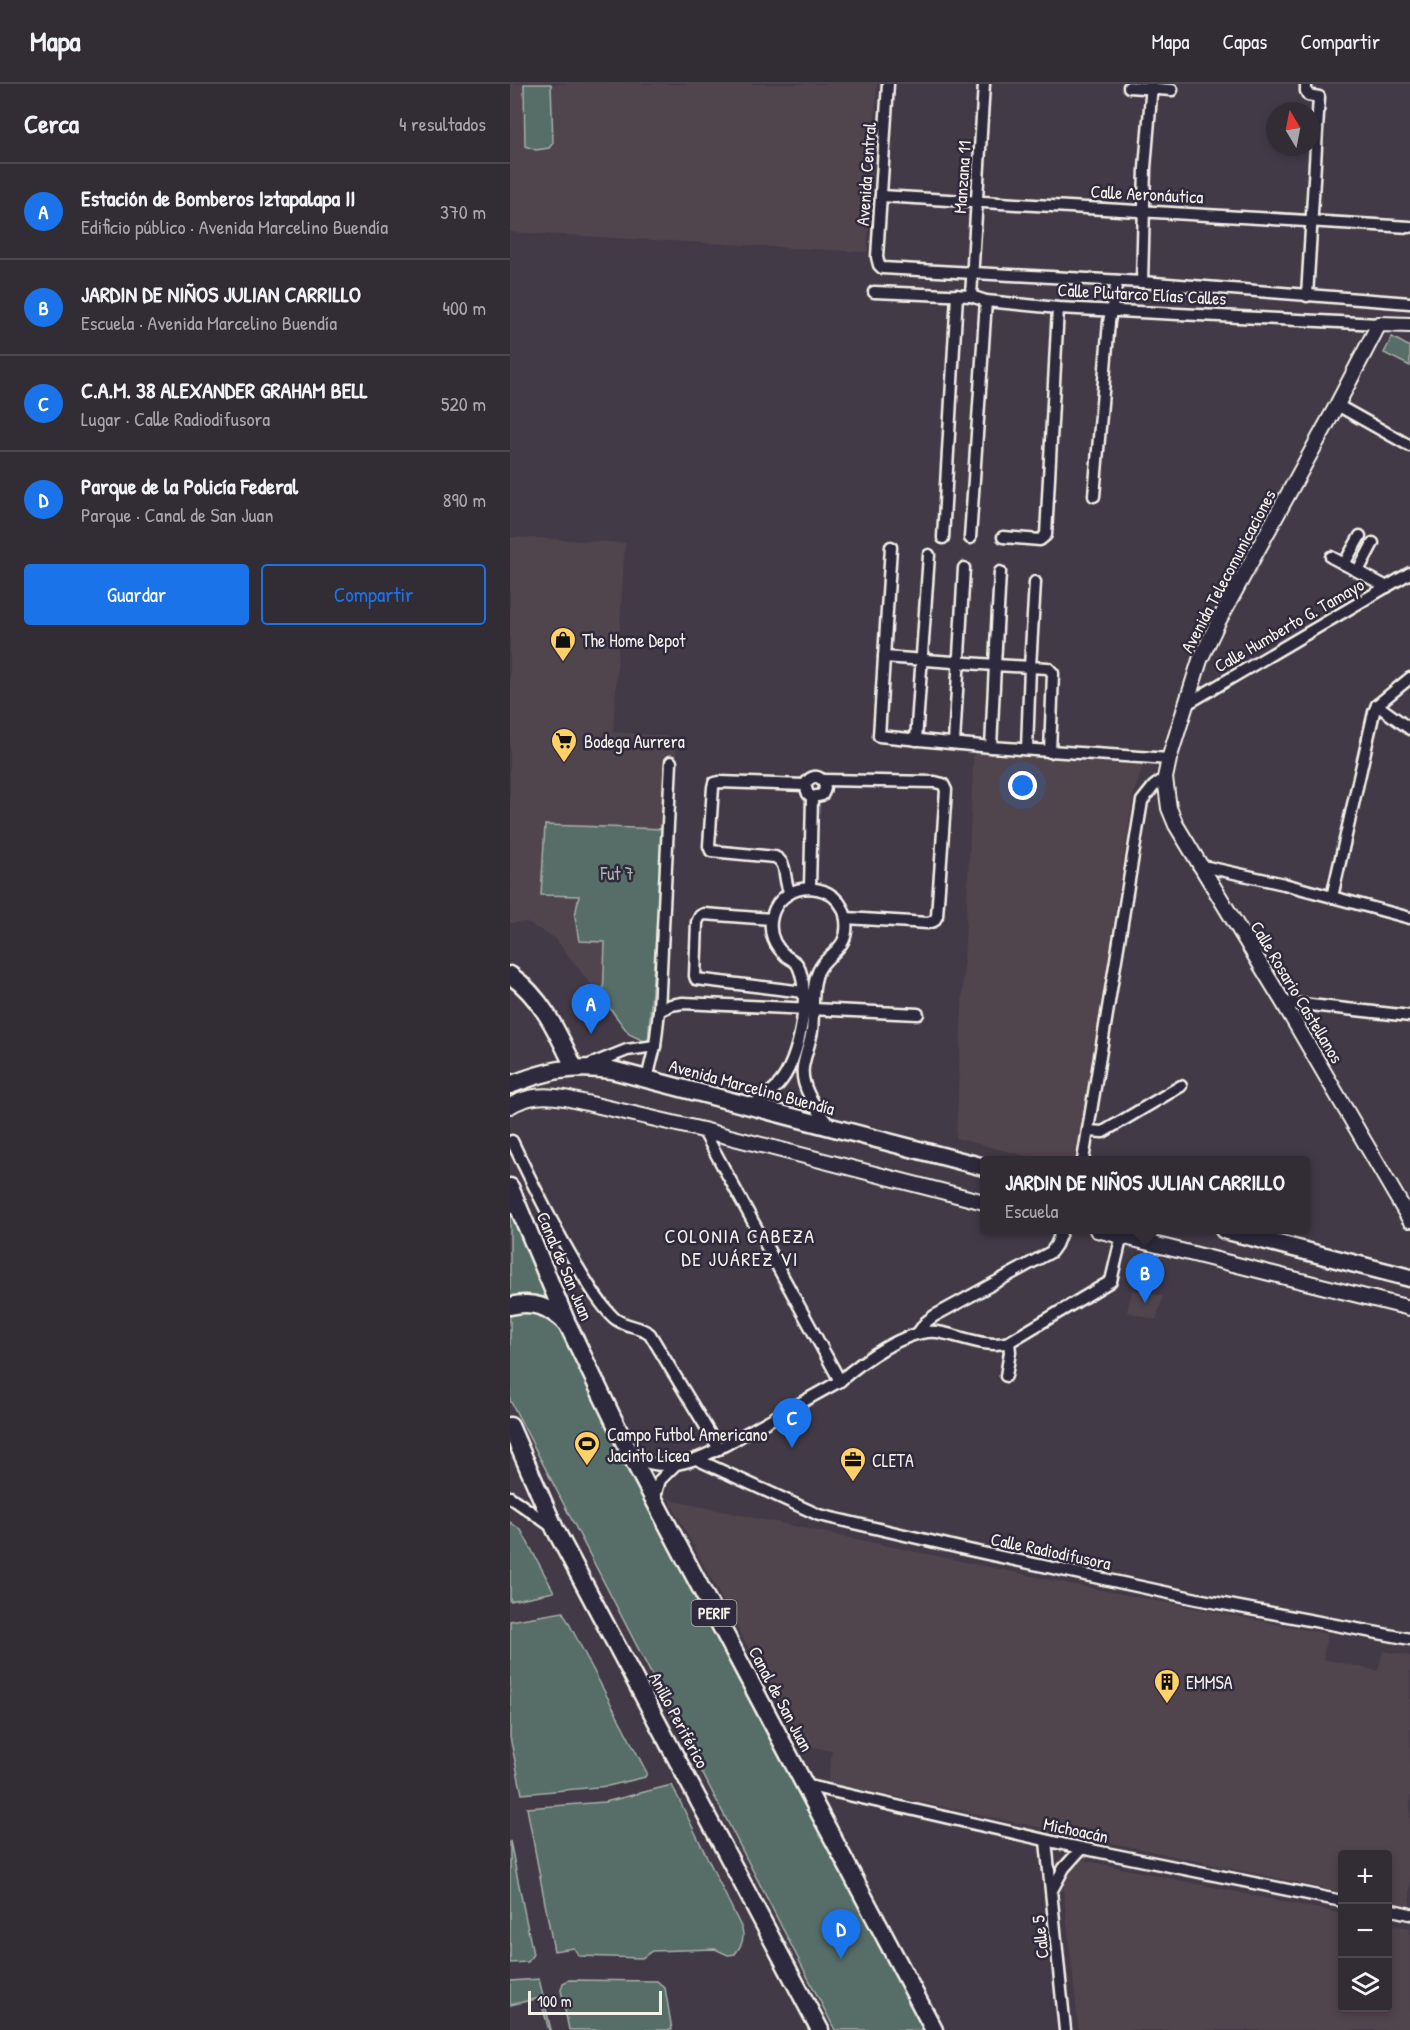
<!DOCTYPE html>
<html lang="es">
<head>
<meta charset="utf-8">
<style>
  :root { --surface:#322c35; --page:#3d3841; --text:#f1f3f6; --muted:#a8a7ad; --line:#4d4850; --accent:#1a73e8 }
  body { margin:0; font-family:"Patrick Hand",sans-serif; background:var(--page); color:var(--text) }
  .controls { position:absolute; right:18px; bottom:18px; display:grid; overflow:hidden; border-radius:6px; box-shadow:0 3px 9px #0003 }
  .controls button { width:54px; height:54px; display:grid; place-items:center; padding:0; border:0; border-bottom:2px solid var(--line); background:var(--surface); color:var(--text); font:30px sans-serif }
  .compass { position:absolute; left:756px; top:18px; width:54px; height:54px; border-radius:50%; background:var(--surface); box-shadow:0 3px 9px #0003; rotate:350deg }
  .scale { position:absolute; left:18px; bottom:15px; width:134px; box-sizing:border-box; padding-left:6px; border:3px solid #f4f1e8; border-top:0; font-size:16px; line-height:21px; white-space:nowrap; color:#f4f1e8; -webkit-text-stroke:4px #2f2a3d; paint-order:stroke }
  .you { position:absolute; left:513px; top:702px; width:21px; height:21px; margin:-15px; border:4px solid #fff; border-radius:50%; background:#1a73e8; box-shadow:0 0 0 9px #1a73e833 }
  .badge { display:grid; place-items:center; width:39px; height:39px; border-radius:50%; background:var(--accent); color:#fff; font-size:20px; font-weight:700 }
  .pin { position:absolute; translate:-50% -50px; filter:drop-shadow(0 2px 3px #0008) }
  .pin::after { content:''; position:absolute; top:32px; width:21px; height:18px; background:inherit; clip-path:polygon(0 0,100% 0,50% 100%) }
  .popup { position:absolute; left:470px; top:1072px; width:330px; height:78px; box-sizing:border-box; display:grid; place-content:center; border-radius:6px; background:var(--surface); filter:drop-shadow(0 2px 4px #0005); font-size:20px; white-space:nowrap; color:var(--muted) }
  .popup b { font-size:22px; color:var(--text) }
  .popup::after { content:''; position:absolute; left:50%; top:100%; margin-left:-12px; border:12px solid transparent; border-top-color:var(--surface) }
  .list { margin:0; padding:0; list-style:none }
  h2 { display:flex; justify-content:space-between; align-items:center; height:78px; margin:0; padding:0 24px; font-size:26px }
  h2 small { font-size:20px; font-weight:400; color:var(--muted) }
  .list li { display:grid; grid-template-columns:39px 1fr auto; gap:18px; align-items:center; box-sizing:border-box; height:96px; padding:0 24px; border-top:2px solid var(--line) }
  .list b { display:block; font-size:22px; white-space:nowrap }
  .list p { margin:0; font-size:20px; white-space:nowrap; color:var(--muted) }
  .list em { font-size:20px; font-style:normal; color:var(--muted) }
  .actions { display:flex; gap:12px; padding:18px 24px }
  .actions a { flex:1; padding:14px 0; border:2px solid var(--accent); border-radius:6px; text-align:center; font-size:21px; color:var(--accent) }
  .actions .main { background:var(--accent); color:#fff }
  .icon { flex:none; width:33px; height:33px; fill:none; stroke:currentColor; stroke-width:2; stroke-linecap:round; stroke-linejoin:round }
  .map { position:relative; flex:none; width:900px; height:1946px; overflow:hidden }
  header { display:flex; align-items:center; gap:36px; box-sizing:border-box; height:84px; padding:0 30px; background:var(--surface); border-bottom:2px solid var(--line) }
  header strong { font-size:28px }
  nav { display:flex; gap:33px; margin-inline-start:auto; font-size:21px }
  main { display:flex }
  aside { flex:1; background:var(--surface) }
  .map>svg:first-child { display:block }
  .built { fill:#51454e }
  .green { fill:#576d67; stroke:#a6afa8; stroke-width:1.5 }
  .lines { fill:none; stroke-linecap:round; stroke-linejoin:round }
  .minor-casing { stroke:#f4f1e8; stroke-width:15 }
  .tertiary-casing { stroke:#f4f1e8; stroke-width:18 }
  .primary-casing { stroke:#f4f1e8; stroke-width:21 }
  .minor { stroke:#2f2a3d; stroke-width:10 }
  .tertiary { stroke:#2f2a3d; stroke-width:14 }
  .primary { stroke:#2f2a3d; stroke-width:16 }
  .labels { text-anchor:middle; dominant-baseline:central; stroke-width:5; stroke-linejoin:round; paint-order:stroke }
  .shield { fill:#2f2a3d; stroke:#b9b5b5; stroke-width:1.5 }
  .shield-label { font-size:16px; font-weight:bold; fill:#f4f1e8 }
  .street-label { font-size:18px; fill:#f4f1e8; stroke:#2f2a3d }
  .poi-label { font-size:18px; fill:#f4f1e8; stroke:#2f2a3d; text-anchor:start }
  .park-label { font-size:18px; fill:#adb6ae; stroke:#2f2a3d }
  .neighbourhood-label { font-size:20px; letter-spacing:1.5px; fill:#f4f1e8; stroke:#2f2a3d }
</style>
</head>
<body>
<header>
<strong>Mapa</strong>
<nav><a>Mapa</a><a>Capas</a><a>Compartir</a></nav>
</header>
<main>
<aside>
<h2>Cerca<small>4 resultados</small></h2>
<ul class="list">
<li><span class="badge">A</span><div><b>Estación de Bomberos Iztapalapa II</b><p>Edificio público · Avenida Marcelino Buendía</p></div><em>370 m</em></li>
<li><span class="badge">B</span><div><b>JARDIN DE NIÑOS JULIAN CARRILLO</b><p>Escuela · Avenida Marcelino Buendía</p></div><em>400 m</em></li>
<li><span class="badge">C</span><div><b>C.A.M. 38 ALEXANDER GRAHAM BELL</b><p>Lugar · Calle Radiodifusora</p></div><em>520 m</em></li>
<li><span class="badge">D</span><div><b>Parque de la Policía Federal</b><p>Parque · Canal de San Juan</p></div><em>890 m</em></li>
</ul>
<div class="actions"><a class="main">Guardar</a><a>Compartir</a></div>
</aside>
<div class="map">
<svg width="900" height="1946" viewBox="0 0 900 1946">
  <rect width="100%" height="100%" fill="#433a47"/>
  <filter id="ink" filterUnits="userSpaceOnUse"><feTurbulence type="fractalNoise" baseFrequency=".0167" numOctaves="2"/><feDisplacementMap in="SourceGraphic" scale="12" xChannelSelector="R" yChannelSelector="G"/><feConvolveMatrix kernelMatrix="1 2 1 2 8 2 1 2 1" color-interpolation-filters="sRGB"/></filter>
  <g filter="url(#ink)">
    <g class="built">
      <path d="M0,0H367L357,168L0,148Z"/>
      <path d="M0,453L115,459L103,648L167,653L148,960L138,959L119,950L45,854L16,838L0,839Z"/>
      <path d="M464,664L635,677L624,708L566,1076H532L446,1054Z"/>
      <path d="M636,1185L648,1188L644,1202L633,1200Z"/>
      <path d="M622,1206L653,1212L646,1236L617,1228Z"/>
      <path d="M159,1416L545,1497L817,1550L813,1575L868,1587L873,1567L900,1572V1822L878,1817V1770H832V1808L318,1698L322,1667L298,1662L287,1642L281,1644Z"/>
      <path d="M572,1776L832,1830V1924H878V1840L900,1844V1946H569L552,1793Z"/>
    </g>
    <g class="green">
      <path d="M14,0H41L43,59L39,64L26,66L15,62Z"/>
      <path d="M882,253L900,263V282L874,269Z"/>
      <path d="M35,741L154,745L138,959L119,950L93,915L95,858L69,857L65,832L69,812L31,811Z"/>
      <path d="M0,1123L44,1221L0,1216Z"/>
      <path d="M16,1225L44,1235L53,1250L208,1557L414,1946H325L0,1316V1228Z"/>
      <path d="M0,1438L11,1446L44,1508L0,1517Z"/>
      <path d="M53,1528L137,1689L135,1693L98,1702L12,1710L0,1653V1537Z"/>
      <path d="M162,1701L232,1845C235,1855 231,1862 225,1870L218,1871L205,1865L142,1867L132,1874L69,1872L64,1864L44,1867L17,1724L95,1718Z"/>
      <path d="M0,1757L23,1870L18,1878L0,1879Z"/>
      <path d="M29,1895L41,1946H39L30,1914L0,1921V1897Z"/>
      <path d="M59,1896L147,1897L155,1904L162,1946H59L51,1906L53,1899Z"/>
    </g>
    <g class="lines">
      <defs>
        <g id="minor">
          <path d="M378,0L367,173L369,181L372,184L632,198L900,219"/>
          <path d="M796,0V7L798,11L809,13L797,212"/>
          <path d="M619,3L662,6"/>
          <path d="M371,112L900,143"/>
          <path d="M632,198L635,84L642,0"/>
          <path d="M364,208L461,212L476,217L548,224L869,240"/>
          <path d="M461,212L474,0"/>
          <path d="M827,321L900,362"/>
          <path d="M584,412L599,238L607,197"/>
          <path d="M493,453L530,456L536,451L548,224"/>
          <path d="M433,454L447,211"/>
          <path d="M460,454L476,217"/>
          <path d="M381,463L369,652L481,663L485,581L520,583L517,665"/>
          <path d="M821,473L877,503"/>
          <path d="M834,480L850,452"/>
          <path d="M848,487L863,459"/>
          <path d="M525,498L520,583L538,584L543,589L540,668"/>
          <path d="M374,573L485,581L490,488"/>
          <path d="M675,621L900,489"/>
          <path d="M867,621L900,645"/>
          <path d="M406,656L419,471"/>
          <path d="M444,659L454,484"/>
          <path d="M481,663L659,675"/>
          <path d="M313,696L425,698L433,700L436,706L427,832L424,837L418,839L336,834"/>
          <path d="M688,781L774,800L900,834"/>
          <path d="M300,804L302,713L298,710L295,701C303,684 322,697 312,711L302,713"/>
          <path d="M280,809C272,794 279,780 265,773L201,767L199,762L203,703L204,699L209,698L295,701"/>
          <path d="M822,813L864,628L867,621L900,594"/>
          <path d="M261,835L194,830L190,832L187,838L185,892L186,895L294,908"/>
          <path d="M773,918L900,932"/>
          <path d="M149,927L161,921L173,919L408,930"/>
          <path d="M77,982L117,966L145,962"/>
          <path d="M137,995L145,962L149,927L161,678"/>
          <path d="M239,1023C249,1017 260,1010 268,1001C289,979 303,908 287,880C285,877 280,875 276,872C264,862 258,848 262,832C273,793 331,796 336,836C340,869 313,868 306,893C301,911 304,929 302,947C300,959 295,971 293,983C290,1005 308,1026 320,1043"/>
          <path d="M193,1046L330,1297"/>
          <path d="M578,1047L593,1048L671,1002"/>
          <path d="M2,1057C22,1099 42,1140 66,1180C77,1198 88,1218 103,1233C113,1243 129,1241 140,1250L209,1365"/>
          <path d="M573,1076L632,717L644,702L655,694"/>
          <path d="M408,1249L416,1238L424,1232L541,1168L546,1161L552,1146"/>
          <path d="M496,1292L500,1268L499,1258"/>
          <path d="M122,1373C137,1380 150,1383 166,1380C193,1376 218,1359 242,1346C271,1330 301,1313 330,1297C352,1277 396,1245 427,1248C451,1251 475,1265 499,1258L601,1197L612,1151"/>
          <path d="M186,1375L309,1431L459,1466L687,1515L900,1555"/>
          <path d="M0,1413L44,1444"/>
          <path d="M144,1415L150,1396L166,1380"/>
          <path d="M295,1701L561,1762L832,1817"/>
          <path d="M536,1757L555,1946"/>
          <path d="M542,1806L554,1784L572,1764"/>
          <path d="M878,1825L900,1830"/>
        </g>
        <g id="tertiary">
          <path d="M900,241L869,240L827,321L708,538L690,576L659,675L655,694L659,724L666,741L773,918L900,1136"/>
          <path d="M0,1022C18,1011 35,1011 55,1014L193,1046L474,1118"/>
          <path d="M587,1146L900,1224"/>
        </g>
        <g id="primary">
          <path d="M0,891C32,913 48,949 64,983"/>
          <path d="M0,1001C39,986 60,981 102,986L474,1083"/>
          <path d="M0,1103L57,1239L121,1372L424,1946"/>
          <path d="M714,1146L900,1194"/>
          <path d="M0,1222C24,1216 39,1223 56,1239"/>
          <path d="M0,1342L45,1445L310,1946"/>
        </g>
      </defs>
      <use href="#minor" class="minor-casing"/>
      <use href="#tertiary" class="tertiary-casing"/>
      <use href="#primary" class="primary-casing"/>
      <use href="#minor" class="minor"/>
      <use href="#tertiary" class="tertiary"/>
      <use href="#primary" class="primary"/>
    </g>
  </g>
  <defs>
    <symbol id="shop-pin" viewBox="-11 -11 22 30"><path d="M0 17L-7.5 6A9.5 9.5 0 1 1 7.5 6Z" fill="#ffd166" stroke="#2f2a3d"/><path d="M-5-2.5h2.3a2.7 3.5 0 0 1 5.4 0H5L5.5 6h-11ZM-1.5-2.5h3a1.5 2.3 0 0 0-3 0Z" fill="#111"/></symbol>
    <symbol id="supermarket-pin" viewBox="-11 -11 22 30"><path d="M0 17L-7.5 6A9.5 9.5 0 1 1 7.5 6Z" fill="#ffd166" stroke="#2f2a3d"/><path d="M-6-5.5h2.5l.6 2H6L4.5 2H-2.5L-4.4-4H-6ZM-1.5 3.2a1.3 1.3 0 1 0 .1 0ZM3 3.2a1.3 1.3 0 1 0 .1 0Z" fill="#111"/></symbol>
    <symbol id="stadium-pin" viewBox="-11 -11 22 30"><path d="M0 17L-7.5 6A9.5 9.5 0 1 1 7.5 6Z" fill="#ffd166" stroke="#2f2a3d"/><path d="M0-5a6.5 5 0 1 0 0 10a6.5 5 0 1 0 0-10ZM-3.5-1.8h7v3.6h-7Z" fill="#111"/></symbol>
    <symbol id="office-pin" viewBox="-11 -11 22 30"><path d="M0 17L-7.5 6A9.5 9.5 0 1 1 7.5 6Z" fill="#ffd166" stroke="#2f2a3d"/><path d="M-6-3h4V-5.5h4V-3h4V5H-6ZM-1-4.5V-3h2v-1.5ZM-6 0V1H6V0Z" fill="#111"/></symbol>
    <symbol id="building-pin" viewBox="-11 -11 22 30"><path d="M0 17L-7.5 6A9.5 9.5 0 1 1 7.5 6Z" fill="#ffd166" stroke="#2f2a3d"/><path d="M-4-6H4V6H1V3H-1V6H-4ZM-2.5-4.3h1.7v1.8h-1.7ZM.8-4.3h1.7v1.8H.8ZM-2.5-1h1.7V.8h-1.7ZM.8-1h1.7V.8H.8Z" fill="#111"/></symbol>
  </defs>
  <g fill-rule="evenodd">
    <use href="#shop-pin" x="38" y="541" width="30" height="40"/>
    <use href="#supermarket-pin" x="39" y="642" width="30" height="40"/>
    <use href="#stadium-pin" x="62" y="1345" width="30" height="40"/>
    <use href="#office-pin" x="328" y="1361" width="30" height="40"/>
    <use href="#building-pin" x="642" y="1583" width="30" height="40"/>
  </g>
  <g class="labels">
    <rect class="shield" x="181.5" y="1516" width="45" height="26" rx="4.5"/>
    <g class="shield-label">
      <text x="204" y="1529">PERIF</text>
    </g>
    <g class="street-label">
      <text transform="translate(356 90) rotate(-86)">Avenida Central</text>
      <text transform="translate(452 93) rotate(-86)">Manzana 11</text>
      <text transform="translate(637 110) rotate(3)">Calle Aeronáutica</text>
      <text transform="translate(632 210) rotate(3)">Calle Plutarco Elías Calles</text>
      <text transform="translate(718 487) rotate(-62)">Avenida Telecomunicaciones</text>
      <text transform="translate(779 541) rotate(-30)">Calle Humberto G. Tamayo</text>
      <text transform="translate(787 908) rotate(59)">Calle Rosario Castellanos</text>
      <text transform="translate(242 1003) rotate(15)">Avenida Marcelino Buendía</text>
      <text transform="translate(55 1182) rotate(67)">Canal de San Juan</text>
      <text transform="translate(541 1467) rotate(12)">Calle Radiodifusora</text>
      <text transform="translate(271 1615) rotate(62)">Canal de San Juan</text>
      <text transform="translate(169 1636) rotate(62)">Anillo Periférico</text>
      <text transform="translate(566 1746) rotate(12)">Michoacán</text>
      <text transform="translate(530 1853) rotate(-96)">Calle 5</text>
    </g>
    <g class="poi-label">
      <text x="72" y="556">The Home Depot</text>
      <text x="74" y="657">Bodega Aurrera</text>
      <text x="97" y="1350">Campo Futbol Americano<tspan x="97" dy="21">Jacinto Licea</tspan></text>
      <text x="362" y="1376">CLETA</text>
      <text x="676" y="1598">EMMSA</text>
    </g>
    <g class="park-label">
      <text x="107" y="789">Fut 7</text>
    </g>
    <g class="neighbourhood-label">
      <text x="230" y="1151">COLONIA CABEZA<tspan x="230" dy="23">DE JUÁREZ VI</tspan></text>
    </g>
  </g>
</svg>
<div class="controls">
<button>+</button>
<button>−</button>
<button><svg class="icon" aria-label="layers" viewBox="0 0 24 24"><path d="M12 4l9 5-9 5-9-5zM3 14l9 5 9-5"/></svg></button>
</div>
<svg class="compass" viewBox="-18 -18 36 36"><path d="M0-13l5 13h-10z" fill="#e53935"/><path d="M0 13l5-13h-10z" fill="#a8a7ad"/></svg>
<div class="scale">100 m</div>
<div class="you"></div>
<div class="pin badge" style="left:81px;top:950px">A</div>
<div class="pin badge" style="left:635px;top:1219px">B</div>
<div class="popup"><b>JARDIN DE NIÑOS JULIAN CARRILLO</b>Escuela</div>
<div class="pin badge" style="left:282px;top:1364px">C</div>
<div class="pin badge" style="left:331px;top:1875px">D</div>
</div>
</main>
</body>
</html>
